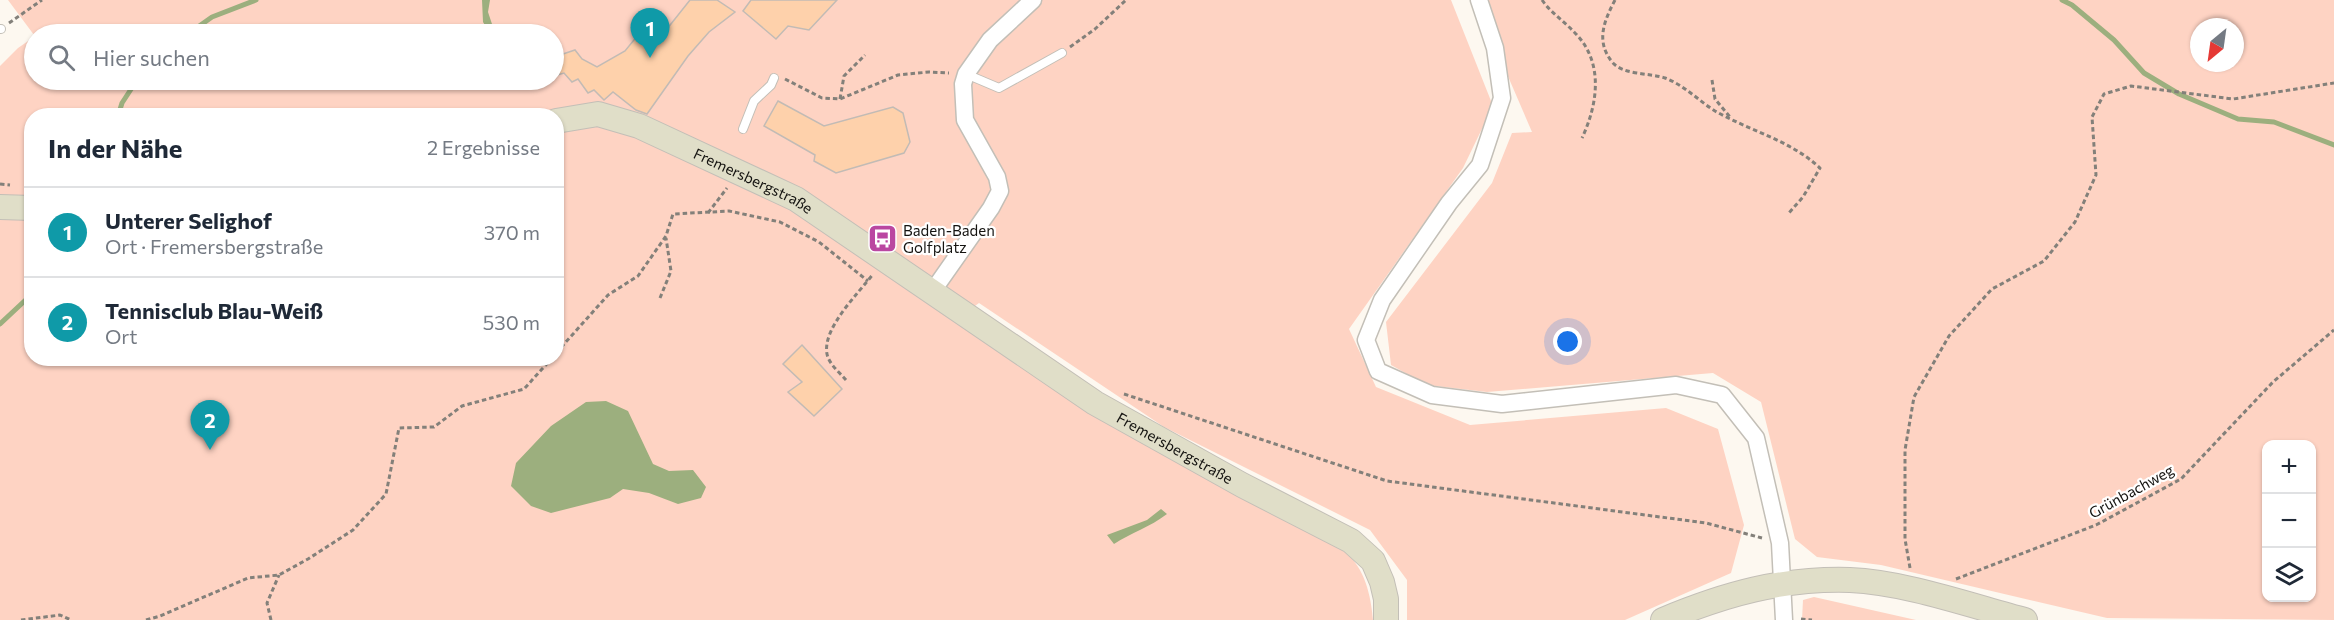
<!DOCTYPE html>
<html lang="de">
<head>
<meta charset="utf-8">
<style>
  :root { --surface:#fff; --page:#f2f2f3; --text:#1f2937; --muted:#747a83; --line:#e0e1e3; --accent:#ba47a1 }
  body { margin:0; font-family:Commissioner,sans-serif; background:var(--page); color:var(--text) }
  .controls { position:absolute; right:18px; bottom:18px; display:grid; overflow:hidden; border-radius:12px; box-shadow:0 2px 4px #0004 }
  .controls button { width:54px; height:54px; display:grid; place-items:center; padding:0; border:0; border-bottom:2px solid var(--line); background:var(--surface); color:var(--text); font:30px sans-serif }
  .compass { position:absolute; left:2190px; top:18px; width:54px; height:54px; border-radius:50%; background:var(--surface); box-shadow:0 2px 4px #0004; rotate:209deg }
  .you { position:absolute; left:1568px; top:342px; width:21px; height:21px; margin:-15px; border:4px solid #fff; border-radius:50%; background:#1a73e8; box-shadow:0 0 0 9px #1a73e833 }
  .badge { display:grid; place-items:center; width:39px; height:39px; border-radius:50%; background:var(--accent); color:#fff; font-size:20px; font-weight:700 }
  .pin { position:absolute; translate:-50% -50px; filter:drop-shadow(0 2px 3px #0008) }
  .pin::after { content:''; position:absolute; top:32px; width:21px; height:18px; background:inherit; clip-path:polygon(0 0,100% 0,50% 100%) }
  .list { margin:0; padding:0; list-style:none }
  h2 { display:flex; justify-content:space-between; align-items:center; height:78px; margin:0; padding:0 24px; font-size:26px }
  h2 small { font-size:20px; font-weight:400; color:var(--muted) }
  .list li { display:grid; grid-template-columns:39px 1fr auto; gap:18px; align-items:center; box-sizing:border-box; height:90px; padding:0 24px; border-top:2px solid var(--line) }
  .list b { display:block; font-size:22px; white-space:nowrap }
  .list p { margin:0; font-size:20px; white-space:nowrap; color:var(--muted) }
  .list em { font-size:20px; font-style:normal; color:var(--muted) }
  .icon { flex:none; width:33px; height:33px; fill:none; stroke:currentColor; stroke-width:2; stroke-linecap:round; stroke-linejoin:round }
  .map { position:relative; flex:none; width:2334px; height:620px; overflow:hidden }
  .search { position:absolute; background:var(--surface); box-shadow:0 2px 4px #0004; left:24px; top:24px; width:540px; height:66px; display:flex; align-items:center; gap:15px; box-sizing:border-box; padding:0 21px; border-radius:33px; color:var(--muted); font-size:22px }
  .panel { position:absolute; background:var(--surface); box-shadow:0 2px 4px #0004; left:24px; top:108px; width:540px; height:258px; border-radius:24px }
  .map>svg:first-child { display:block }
  .green { fill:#fed3c3; fill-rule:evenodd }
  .water { fill:#9caf7e }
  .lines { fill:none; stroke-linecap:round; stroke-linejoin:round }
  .stream { stroke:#9caf7e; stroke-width:5 }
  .building { fill:#fed1ab; stroke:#c2bbb5; stroke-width:1.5 }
  .service-casing { stroke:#c3bfb7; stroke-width:10 }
  .minor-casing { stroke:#c3bfb7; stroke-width:19 }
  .secondary-casing { stroke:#c3bfb7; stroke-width:26 }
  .path { stroke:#83807a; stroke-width:3; stroke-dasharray:4.5 3; stroke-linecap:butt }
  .service { stroke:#fff; stroke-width:8 }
  .minor { stroke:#fff; stroke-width:16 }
  .secondary { stroke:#e0dec8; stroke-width:24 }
  .labels { text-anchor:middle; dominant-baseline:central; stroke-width:4.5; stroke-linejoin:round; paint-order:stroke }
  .street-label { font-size:15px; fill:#141310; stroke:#fff }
  .poi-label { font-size:15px; fill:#141310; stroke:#fff; text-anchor:start }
</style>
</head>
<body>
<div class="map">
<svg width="2334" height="620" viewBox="0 0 2334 620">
  <rect width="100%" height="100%" fill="#fdf8f0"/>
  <g class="green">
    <path d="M8,0H1451L1493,106L1463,168L1349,329L1376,387L1470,425L1666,408L1718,429L1744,525L1731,573L1625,620H1407V580L1370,530L1164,427L979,303L956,320L1311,534C1322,540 1335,545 1345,552C1365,568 1371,596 1373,620H0V66L18,48L34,37V80H554V34L34,35ZM32,116H556V358H32Z"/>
    <path d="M1475,0H2334V620L2107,618L1881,565L1817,557L1795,539L1761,402L1713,373L1487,392L1427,385L1391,365L1386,322L1492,183L1512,133L1532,132ZM2199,27H2235V63H2199ZM2266,444H2312V598H2266Z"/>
    <path d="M1814,597L1916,620H1802L1803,600Z"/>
  </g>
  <g class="water">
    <path d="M482,0H490L488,12L493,27L489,32L483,22Z"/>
    <path d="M606,401L628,411L653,464L669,471L693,470L706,487L701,498L678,504L649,493L623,489L610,498L551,513L531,506L511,486L516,463L551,426L586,402Z"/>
    <path d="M1161,509L1167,514C1150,527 1131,533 1114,544L1107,535L1147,520Z"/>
  </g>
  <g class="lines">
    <g class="stream">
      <path d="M2062,0L2072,5L2114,40L2144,73L2179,94L2238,119L2274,122L2334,145"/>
      <path d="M188,34L212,17L256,0"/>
      <path d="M118,116L122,103L137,80"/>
      <path d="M0,324L32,294"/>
    </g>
  </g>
  <g class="building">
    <path d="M690,0H717L735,12L709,32L688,56L647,114L636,110L613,92L604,100L594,90L588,93L578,79L572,82L564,73L557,75L554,69V57L575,50L582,59L597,67L625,51L647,24L663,34Z"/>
    <path d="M751,0H837L809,30L788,26L776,39L743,11Z"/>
    <path d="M778,101L824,126L893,107L903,113L910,142L904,153L836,173L814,161L815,155L764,126Z"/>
    <path d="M802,345L842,389L814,416L788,392L802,382L783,364Z"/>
  </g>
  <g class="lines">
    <defs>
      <g id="service">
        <path d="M0,29H1"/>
        <path d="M966,74L999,88L1062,53"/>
        <path d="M743,129L754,101L771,85L774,78"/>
      </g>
      <g id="minor">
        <path d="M1479,0L1495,48L1502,98L1480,165L1449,203L1382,300L1366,340L1378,371L1432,395L1502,404L1676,385L1722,395L1756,438L1780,543L1784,620"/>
        <path d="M932,292L991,208L1000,191L997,177L965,120L963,84L966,74L990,40L1033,0"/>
      </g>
      <g id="secondary">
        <path id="s1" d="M556,121L598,114L639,126L796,199L1095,403L1242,485L1351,541L1373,561L1382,582L1386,599V620"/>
        <path d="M0,207L32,208"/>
        <path d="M1663,620C1725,594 1782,578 1850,580C1904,582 1972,606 2025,620"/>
      </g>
    </defs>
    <use href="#service" class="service-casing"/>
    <use href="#minor" class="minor-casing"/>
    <use href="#secondary" class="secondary-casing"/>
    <g class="path">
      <path d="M1542,0C1551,13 1565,22 1575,33C1604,62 1598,104 1582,138"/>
      <path d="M1615,0C1604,21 1595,42 1613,63C1624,75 1650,73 1665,78C1684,85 1699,101 1715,111C1750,131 1790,140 1820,168L1803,197L1788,214"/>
      <path d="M9,23L42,0"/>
      <path d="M1070,47L1095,29L1126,0"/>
      <path d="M785,79L822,98L840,99L898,75L929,72L949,73"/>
      <path d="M1712,80L1715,99L1730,117"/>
      <path d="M840,99L844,76L865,55"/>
      <path d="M0,184L10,185"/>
      <path d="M708,213L727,188"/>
      <path d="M660,298L671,271L666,238"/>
      <path d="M556,353L608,295L638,276L666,236L673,214L729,211L780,222L819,242L868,281"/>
      <path d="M846,380C839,372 829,364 827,354C822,328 859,293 873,274"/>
      <path d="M1124,394L1387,481L1706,523L1762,538"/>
      <path d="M1910,568L1905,539V450L1914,397L1949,336L1992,289L2044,261L2075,222L2096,175L2092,117L2104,94L2131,86L2233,99L2334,83"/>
      <path d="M1956,579L2096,525L2181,479L2273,382L2334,330"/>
      <path d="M1801,619L1812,620"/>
      <path d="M21,620L60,615L71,620"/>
      <path d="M146,620L160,616L248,578L279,575L308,559L353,530L386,494L399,428L434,427L462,406L524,389L552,358"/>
      <path d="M271,620L267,603L279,575"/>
    </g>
    <use href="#service" class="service"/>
    <use href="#minor" class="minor"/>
    <use href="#secondary" class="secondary"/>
  </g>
  <defs>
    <symbol id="bus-square" viewBox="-11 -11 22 22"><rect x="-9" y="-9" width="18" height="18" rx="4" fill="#ba47a1" stroke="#fff"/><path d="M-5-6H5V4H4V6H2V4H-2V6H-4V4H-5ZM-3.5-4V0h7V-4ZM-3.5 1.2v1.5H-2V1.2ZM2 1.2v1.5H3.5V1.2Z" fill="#fff"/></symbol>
  </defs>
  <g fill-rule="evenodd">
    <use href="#bus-square" x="866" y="222" width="33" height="33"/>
  </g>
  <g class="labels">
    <g class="street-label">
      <text stroke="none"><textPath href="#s1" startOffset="212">Fremersbergstraße</textPath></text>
      <text stroke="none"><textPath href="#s1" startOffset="712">Fremersbergstraße</textPath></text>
      <text transform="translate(2131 491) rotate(-29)">Grünbachweg</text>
    </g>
    <g class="poi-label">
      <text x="903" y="230">Baden-Baden<tspan x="903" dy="17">Golfplatz</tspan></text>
    </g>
  </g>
</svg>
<div class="controls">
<button>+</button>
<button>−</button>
<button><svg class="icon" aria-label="layers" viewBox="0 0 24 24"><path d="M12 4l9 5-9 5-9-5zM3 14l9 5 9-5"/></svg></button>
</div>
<svg class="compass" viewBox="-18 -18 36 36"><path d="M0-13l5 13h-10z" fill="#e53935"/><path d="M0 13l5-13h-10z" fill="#747a83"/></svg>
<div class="you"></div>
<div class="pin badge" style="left:650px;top:58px;background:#0f9aa8">1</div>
<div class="pin badge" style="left:210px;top:450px;background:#0f9aa8">2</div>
<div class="search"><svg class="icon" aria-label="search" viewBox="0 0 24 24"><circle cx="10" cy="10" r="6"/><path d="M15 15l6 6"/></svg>Hier suchen</div>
<section class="panel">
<h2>In der Nähe<small>2 Ergebnisse</small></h2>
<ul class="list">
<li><span class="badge" style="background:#0f9aa8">1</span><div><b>Unterer Selighof</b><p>Ort · Fremersbergstraße</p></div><em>370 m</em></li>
<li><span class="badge" style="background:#0f9aa8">2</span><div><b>Tennisclub Blau-Weiß</b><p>Ort</p></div><em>530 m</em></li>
</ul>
</section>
</div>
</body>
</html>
